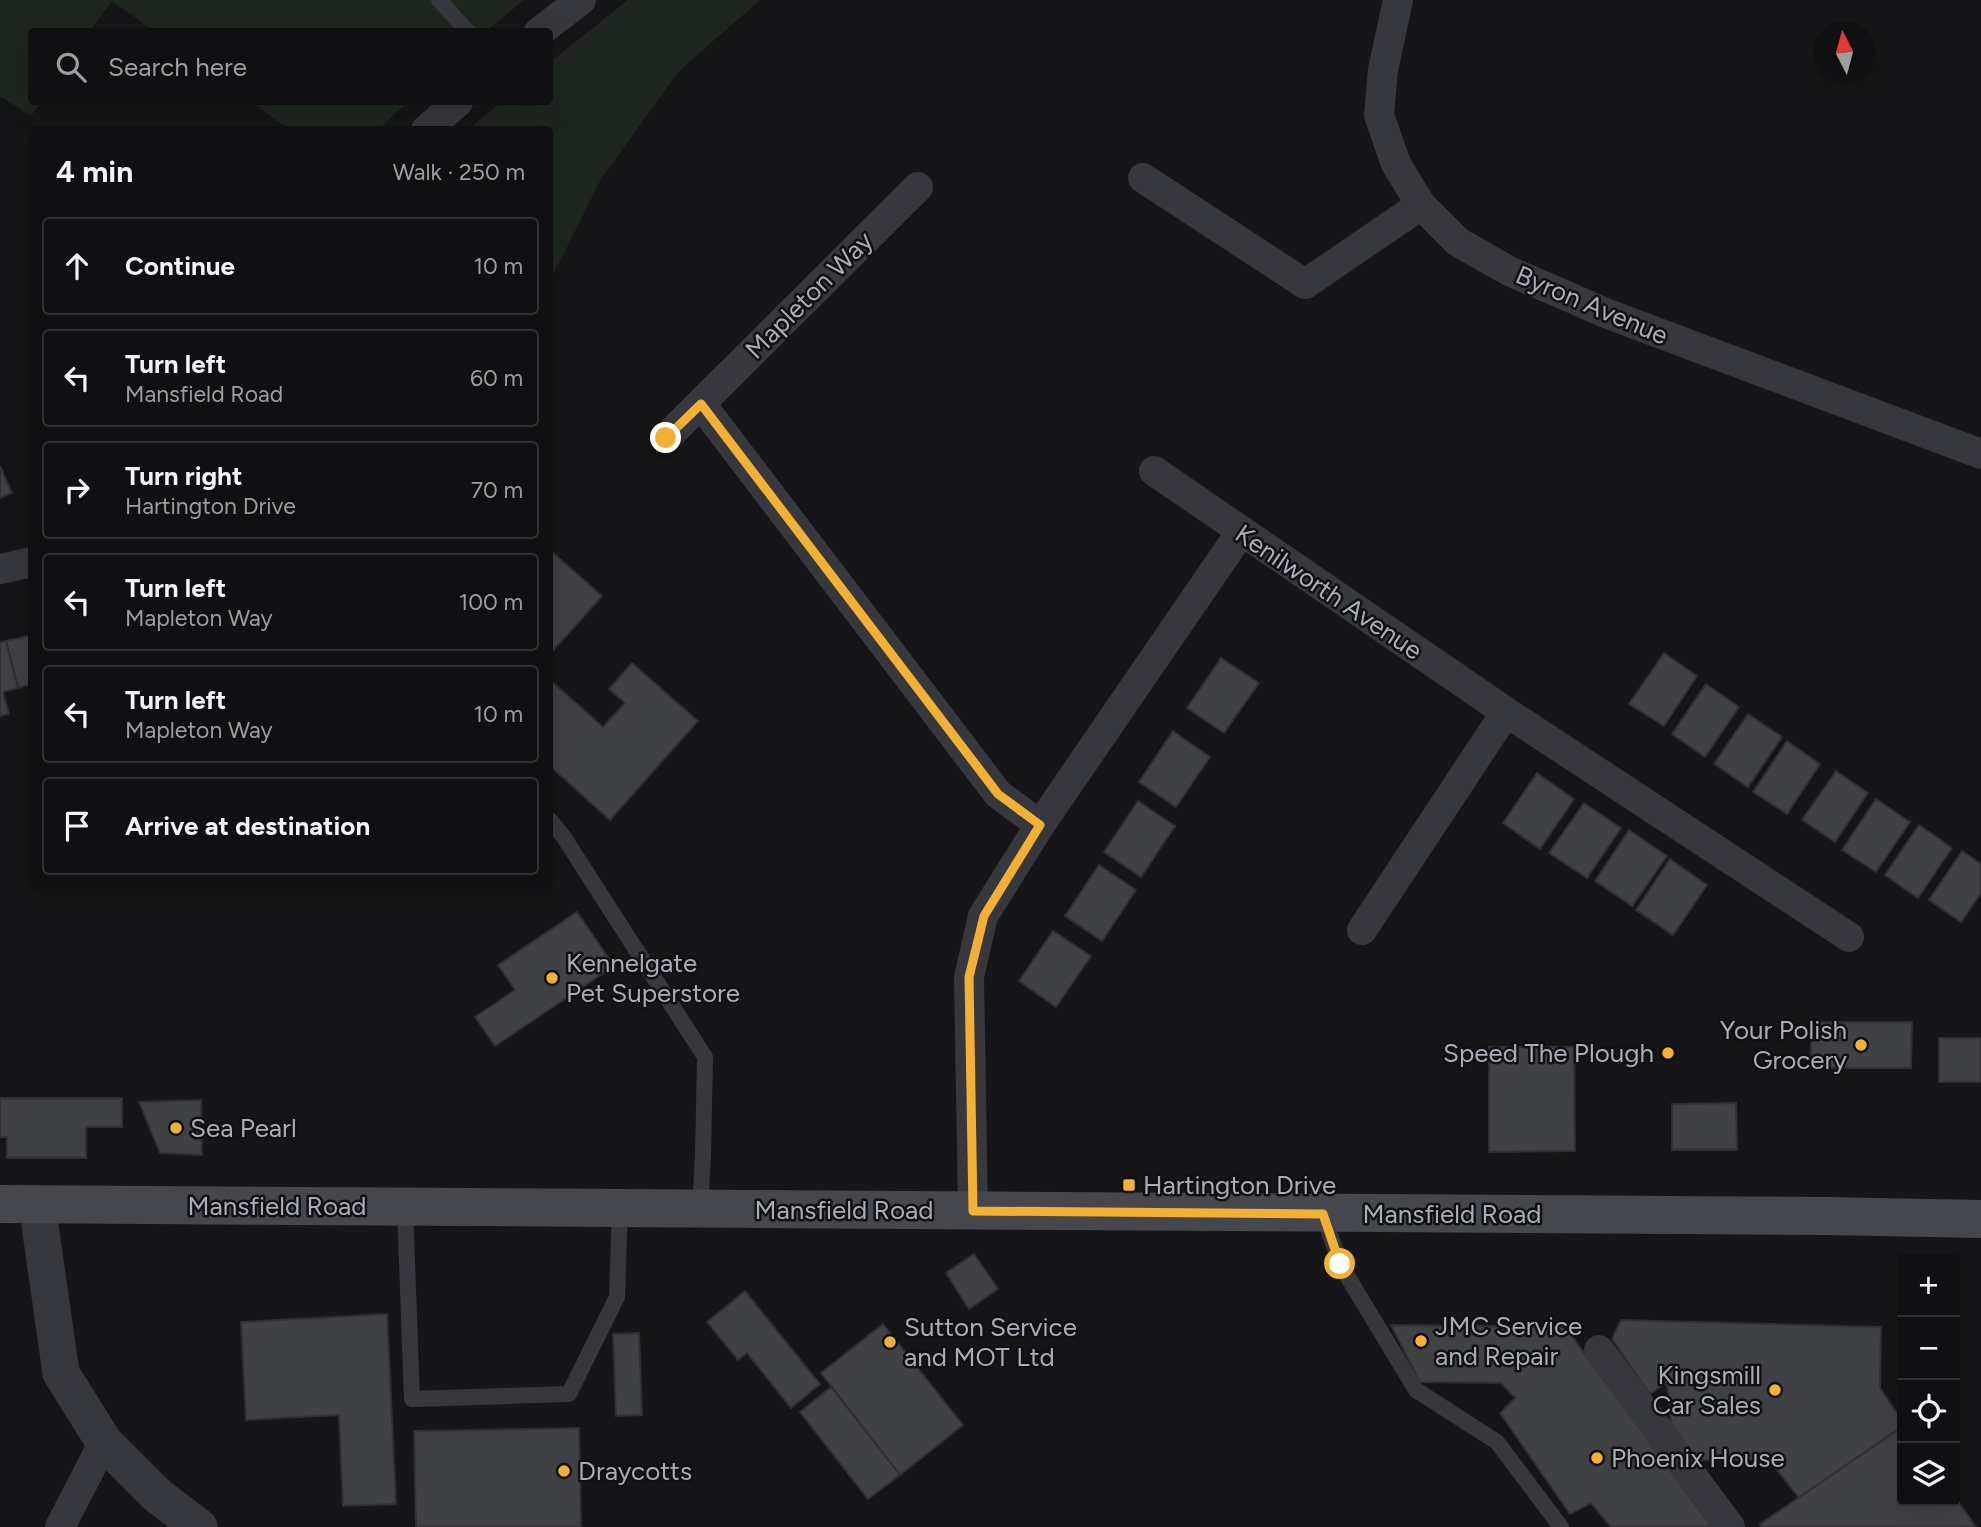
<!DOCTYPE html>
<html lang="en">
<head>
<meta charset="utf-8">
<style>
  :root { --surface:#101012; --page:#1e1e20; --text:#f1f3f6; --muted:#9c9d9f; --line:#303032 }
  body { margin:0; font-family:Figtree,sans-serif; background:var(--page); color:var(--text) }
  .controls { position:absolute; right:21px; bottom:21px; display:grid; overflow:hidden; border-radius:7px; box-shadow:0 7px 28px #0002 }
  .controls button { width:63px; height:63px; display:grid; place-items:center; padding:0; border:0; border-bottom:2px solid var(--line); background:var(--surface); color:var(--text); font:35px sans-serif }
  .compass { position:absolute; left:1813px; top:21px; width:63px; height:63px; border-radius:50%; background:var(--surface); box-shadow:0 7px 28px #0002; rotate:354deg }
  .stop { position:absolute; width:21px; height:21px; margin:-16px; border:5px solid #f2b134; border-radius:50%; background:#fff }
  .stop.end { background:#f2b134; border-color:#fff; box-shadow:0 2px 7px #0008 }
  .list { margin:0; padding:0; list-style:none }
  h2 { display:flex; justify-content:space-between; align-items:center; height:91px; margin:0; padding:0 28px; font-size:30px }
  h2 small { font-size:23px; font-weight:400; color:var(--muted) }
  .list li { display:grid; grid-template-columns:46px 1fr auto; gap:21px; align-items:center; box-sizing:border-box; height:98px; margin:0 14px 14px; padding:0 14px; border:2px solid var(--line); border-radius:7px }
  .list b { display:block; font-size:26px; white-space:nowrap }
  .list p { margin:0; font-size:23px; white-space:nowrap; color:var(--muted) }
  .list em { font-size:23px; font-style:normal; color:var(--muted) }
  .icon { flex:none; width:38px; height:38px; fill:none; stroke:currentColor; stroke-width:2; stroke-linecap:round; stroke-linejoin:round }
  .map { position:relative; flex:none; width:1981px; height:1527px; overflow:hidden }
  .search { position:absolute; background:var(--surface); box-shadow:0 7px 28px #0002; left:28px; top:28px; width:525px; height:77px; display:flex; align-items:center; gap:18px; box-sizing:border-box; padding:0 24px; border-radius:7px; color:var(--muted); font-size:26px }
  .panel { position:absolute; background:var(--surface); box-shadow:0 7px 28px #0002; left:28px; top:126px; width:525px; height:763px; border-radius:7px }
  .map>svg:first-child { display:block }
  .green { fill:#1e261f }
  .building { fill:#404145; stroke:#303034; stroke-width:2 }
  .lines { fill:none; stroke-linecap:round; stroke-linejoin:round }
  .service { stroke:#37383d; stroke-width:16 }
  .minor { stroke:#37383d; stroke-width:30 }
  .tertiary { stroke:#37383d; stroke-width:37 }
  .secondary { stroke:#45474d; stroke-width:38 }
  .route { stroke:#f2b134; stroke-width:9 }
  .poi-dot { fill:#f2b134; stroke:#111113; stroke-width:2.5 }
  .labels { text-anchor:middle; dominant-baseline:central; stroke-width:5; stroke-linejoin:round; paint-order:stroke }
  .street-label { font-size:26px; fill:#a8adb8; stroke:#111113 }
  .poi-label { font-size:26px; fill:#a8adb8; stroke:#111113; text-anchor:start }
</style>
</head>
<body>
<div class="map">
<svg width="1981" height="1527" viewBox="0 0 1981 1527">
  <rect width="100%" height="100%" fill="#161618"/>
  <g class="green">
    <path d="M0,0H524L485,32L154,31L112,1L90,31L32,32V102H41L31,116L0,96Z"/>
    <path d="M628,0H760L679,71L601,179L550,281V130L469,129L501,102H550V62Z"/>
    <path d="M251,102H408L378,130L289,129Z"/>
  </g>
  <g class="building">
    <path d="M0,466L12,493L0,498Z"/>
    <path d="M550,550L602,596L550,654Z"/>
    <path d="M32,635V684L18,688L6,641Z"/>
    <path d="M6,641L18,688L3,692L9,714L0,716V642Z"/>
    <path d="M1664,653L1697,676L1664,726L1629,704Z"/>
    <path d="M1221,658L1259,683L1224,733L1187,708Z"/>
    <path d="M632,663L698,721L610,820L550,766V680L603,727L625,703L609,689Z"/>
    <path d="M1706,684L1739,707L1705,757L1672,734Z"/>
    <path d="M1748,714L1782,737L1748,787L1714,764Z"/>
    <path d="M1173,731L1210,757L1176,807L1139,782Z"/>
    <path d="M1787,741L1820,764L1787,814L1753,792Z"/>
    <path d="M1836,771L1868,793L1835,842L1802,820Z"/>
    <path d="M1537,773L1574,799L1540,849L1503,823Z"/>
    <path d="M1876,799L1910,822L1876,872L1842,850Z"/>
    <path d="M1138,801L1175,826L1141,877L1104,852Z"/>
    <path d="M1584,803L1621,828L1587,878L1549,853Z"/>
    <path d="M1919,825L1952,848L1918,898L1885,875Z"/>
    <path d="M1629,830L1667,856L1632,906L1595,881Z"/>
    <path d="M1962,851L1981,864V893L1961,922L1929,900Z"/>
    <path d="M1670,859L1707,885L1673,935L1636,910Z"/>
    <path d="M1099,865L1136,890L1102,941L1065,916Z"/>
    <path d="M577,912L614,966L495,1046L475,1017L515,990L498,965Z"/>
    <path d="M1053,931L1091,956L1056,1007L1019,981Z"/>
    <path d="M1811,1022H1912L1911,1068H1811Z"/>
    <rect x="1939" y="1038" width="42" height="44"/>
    <path d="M1489,1047H1574L1575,1151L1489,1152Z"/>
    <path d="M0,1098H122V1127H86V1158H7V1137H0Z"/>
    <path d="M201,1100L202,1155L160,1153L139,1102Z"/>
    <path d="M1736,1103L1737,1150H1672V1104Z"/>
    <path d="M974,1254L998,1289L969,1309L946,1273Z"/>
    <path d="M745,1291L820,1384L791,1408L747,1353L738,1360L707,1322Z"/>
    <path d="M387,1314L396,1504L343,1506L339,1415L246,1420L241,1322Z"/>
    <path d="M1621,1320L1881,1327L1880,1388L1902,1420V1427L1799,1498L1769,1460H1698L1671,1424L1667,1383L1650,1394L1612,1339Z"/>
    <path d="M883,1324L963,1425L900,1475L821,1373Z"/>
    <path d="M1391,1325L1565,1327L1712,1527H1611L1591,1503L1570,1514L1500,1413L1515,1398L1501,1383L1420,1382Z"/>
    <path d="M639,1333L642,1415L616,1416L613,1334Z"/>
    <path d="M831,1387L900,1475L868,1499L800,1412Z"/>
    <path d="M1902,1427V1501H1955V1497L1976,1527H1761L1760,1524Z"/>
    <path d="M579,1428L581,1527H416L414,1431Z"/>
  </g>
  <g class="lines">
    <g class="service">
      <path d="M439,0L468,32"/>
      <path d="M550,820L563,836L705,1057L703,1156L700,1209"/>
      <path d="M405,1207L412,1399L569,1394L617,1297L620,1208"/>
      <path d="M1323,1214L1340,1264L1416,1390L1497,1442L1561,1527"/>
    </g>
    <g class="minor">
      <path d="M1398,0L1383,70L1379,115L1396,164L1421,205L1458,242L1509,271L1608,314L1981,454"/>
      <path d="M539,32L581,0"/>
      <path d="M426,130L458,102"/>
      <path d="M1143,178L1305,284L1421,205"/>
      <path d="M701,404L998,794L1040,825"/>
      <path d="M666,438L918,187"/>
      <path d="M1154,471L1506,712L1849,937"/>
      <path d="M0,569L32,562"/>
      <path d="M1362,930L1506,712"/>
      <path d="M973,1211L969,977L983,916L1040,825L1241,532"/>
      <path d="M1599,1350L1730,1527"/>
      <path d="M60,1527L104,1442"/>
    </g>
    <path class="tertiary" d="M37,1204L61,1373L104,1442L158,1496L199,1527"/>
    <path class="secondary" d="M0,1204L1827,1216L1981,1219"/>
  </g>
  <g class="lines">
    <path class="route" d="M666,438L701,404L998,794L1040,825L984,916L969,977L973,1211L1323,1214L1340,1264"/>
  </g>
  <g class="poi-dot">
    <circle cx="552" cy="978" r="7"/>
    <circle cx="1861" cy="1045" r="7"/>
    <circle cx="1668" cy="1053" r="7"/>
    <circle cx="176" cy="1128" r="7"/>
    <rect x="1122" y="1178" width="14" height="14" rx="3.5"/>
    <circle cx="1421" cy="1341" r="7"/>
    <circle cx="890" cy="1342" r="7"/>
    <circle cx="1775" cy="1390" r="7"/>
    <circle cx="1597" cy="1458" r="7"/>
    <circle cx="564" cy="1471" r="7"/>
  </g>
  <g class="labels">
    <g class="street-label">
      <text transform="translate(809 295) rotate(-45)">Mapleton Way</text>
      <text transform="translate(1592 305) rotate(23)">Byron Avenue</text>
      <text transform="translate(1329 592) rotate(34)">Kenilworth Avenue</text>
      <text x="277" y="1206">Mansfield Road</text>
      <text x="844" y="1210">Mansfield Road</text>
      <text x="1452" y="1214">Mansfield Road</text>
    </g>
    <g class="poi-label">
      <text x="566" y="963">Kennelgate<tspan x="566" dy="30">Pet Superstore</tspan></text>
      <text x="1847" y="1030" text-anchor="end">Your Polish<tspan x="1847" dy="30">Grocery</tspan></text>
      <text x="1654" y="1053" text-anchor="end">Speed The Plough</text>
      <text x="190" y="1128">Sea Pearl</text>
      <text x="1143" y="1185">Hartington Drive</text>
      <text x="1435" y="1326">JMC Service<tspan x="1435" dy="30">and Repair</tspan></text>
      <text x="904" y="1327">Sutton Service<tspan x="904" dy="30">and MOT Ltd</tspan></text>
      <text x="1761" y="1375" text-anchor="end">Kingsmill<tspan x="1761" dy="30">Car Sales</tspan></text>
      <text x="1611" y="1458">Phoenix House</text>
      <text x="578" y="1471">Draycotts</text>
    </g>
  </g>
</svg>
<div class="controls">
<button>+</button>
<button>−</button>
<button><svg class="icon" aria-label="locate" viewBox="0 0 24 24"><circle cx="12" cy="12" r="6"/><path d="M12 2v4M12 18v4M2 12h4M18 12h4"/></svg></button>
<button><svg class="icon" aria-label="layers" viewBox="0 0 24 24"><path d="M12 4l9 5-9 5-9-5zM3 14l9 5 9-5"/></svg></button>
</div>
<svg class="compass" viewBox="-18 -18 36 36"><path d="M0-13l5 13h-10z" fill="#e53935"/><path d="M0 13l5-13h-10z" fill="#9c9d9f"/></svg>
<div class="stop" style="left:1340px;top:1264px"></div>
<div class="stop end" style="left:666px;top:438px"></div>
<div class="search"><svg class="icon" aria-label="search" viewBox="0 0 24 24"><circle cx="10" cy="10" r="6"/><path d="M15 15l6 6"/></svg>Search here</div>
<section class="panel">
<h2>4 min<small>Walk · 250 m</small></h2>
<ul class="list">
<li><svg class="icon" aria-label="ahead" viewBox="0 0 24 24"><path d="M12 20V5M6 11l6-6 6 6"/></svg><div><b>Continue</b></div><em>10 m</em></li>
<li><svg class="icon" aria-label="left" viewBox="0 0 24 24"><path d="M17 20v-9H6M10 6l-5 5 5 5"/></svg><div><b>Turn left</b><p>Mansfield Road</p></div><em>60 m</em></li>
<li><svg class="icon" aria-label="right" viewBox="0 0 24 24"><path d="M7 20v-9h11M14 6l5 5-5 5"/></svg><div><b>Turn right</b><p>Hartington Drive</p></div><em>70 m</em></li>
<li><svg class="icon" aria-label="left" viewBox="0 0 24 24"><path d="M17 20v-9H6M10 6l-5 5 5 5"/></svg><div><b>Turn left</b><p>Mapleton Way</p></div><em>100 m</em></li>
<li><svg class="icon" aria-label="left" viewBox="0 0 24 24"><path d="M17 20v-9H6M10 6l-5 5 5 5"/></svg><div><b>Turn left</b><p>Mapleton Way</p></div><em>10 m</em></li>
<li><svg class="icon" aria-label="arrive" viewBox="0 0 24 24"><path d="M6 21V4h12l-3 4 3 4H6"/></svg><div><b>Arrive at destination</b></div></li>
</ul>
</section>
</div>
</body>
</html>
